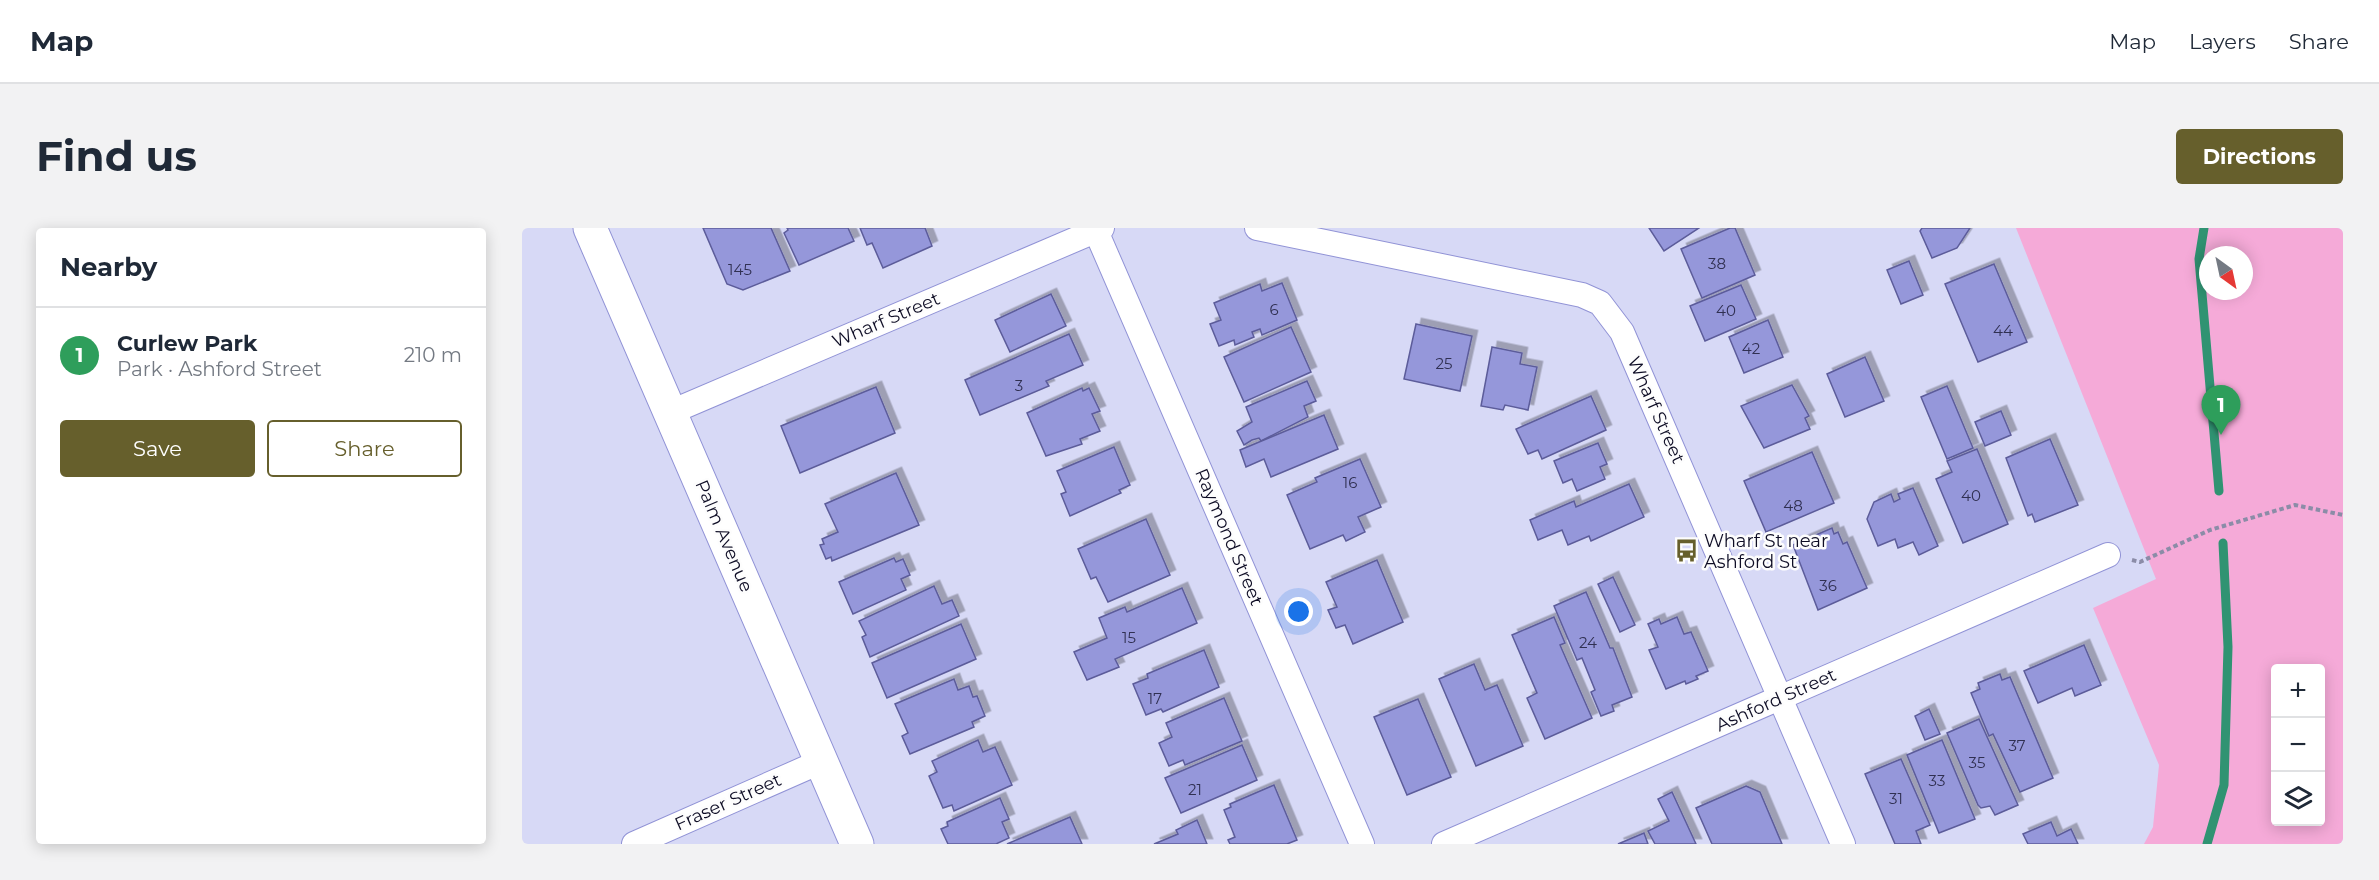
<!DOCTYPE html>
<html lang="en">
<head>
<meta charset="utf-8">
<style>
  :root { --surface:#fff; --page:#f2f2f3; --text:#1f2937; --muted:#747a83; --line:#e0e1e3; --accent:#665f2c }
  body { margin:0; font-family:Montserrat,sans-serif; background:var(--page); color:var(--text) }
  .controls { position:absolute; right:18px; bottom:18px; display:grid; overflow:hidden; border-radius:6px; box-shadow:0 3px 15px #0003 }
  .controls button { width:54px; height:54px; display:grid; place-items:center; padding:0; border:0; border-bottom:2px solid var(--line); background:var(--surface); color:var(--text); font:30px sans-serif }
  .compass { position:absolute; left:1677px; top:18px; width:54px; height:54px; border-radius:50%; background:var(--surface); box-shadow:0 3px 15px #0003; rotate:147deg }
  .you { position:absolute; left:777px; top:384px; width:21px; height:21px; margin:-15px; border:4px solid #fff; border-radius:50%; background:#1a73e8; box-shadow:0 0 0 9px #1a73e833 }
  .badge { display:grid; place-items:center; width:39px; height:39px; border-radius:50%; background:var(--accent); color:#fff; font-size:20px; font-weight:700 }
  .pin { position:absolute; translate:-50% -50px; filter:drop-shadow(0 2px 3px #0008) }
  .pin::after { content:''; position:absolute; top:32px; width:21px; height:18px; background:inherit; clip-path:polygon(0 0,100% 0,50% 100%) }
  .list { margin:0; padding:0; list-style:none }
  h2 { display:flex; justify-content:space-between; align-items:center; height:78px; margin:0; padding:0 24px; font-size:26px }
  h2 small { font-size:20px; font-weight:400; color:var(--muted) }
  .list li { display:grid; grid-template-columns:39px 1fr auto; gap:18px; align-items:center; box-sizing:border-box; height:96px; padding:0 24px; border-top:2px solid var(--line) }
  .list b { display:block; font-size:22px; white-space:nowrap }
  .list p { margin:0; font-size:20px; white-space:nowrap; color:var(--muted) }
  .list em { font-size:20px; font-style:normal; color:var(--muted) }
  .actions { display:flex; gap:12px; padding:18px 24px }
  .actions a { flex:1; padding:14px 0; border:2px solid var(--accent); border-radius:6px; text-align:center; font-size:21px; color:var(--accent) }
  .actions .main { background:var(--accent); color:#fff }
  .icon { flex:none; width:33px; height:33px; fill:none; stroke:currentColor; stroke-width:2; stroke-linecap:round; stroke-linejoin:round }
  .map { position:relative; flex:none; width:1821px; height:616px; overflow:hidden; border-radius:6px }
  header { display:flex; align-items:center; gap:36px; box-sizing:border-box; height:84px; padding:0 30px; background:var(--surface); border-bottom:2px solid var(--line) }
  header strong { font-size:28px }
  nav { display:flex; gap:33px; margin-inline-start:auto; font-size:21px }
  .intro { display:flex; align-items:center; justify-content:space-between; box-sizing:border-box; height:144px; padding:0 36px }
  h1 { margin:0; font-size:42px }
  .button { padding:15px 27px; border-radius:6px; background:var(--accent); color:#fff; font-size:21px; font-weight:700 }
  main { display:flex; gap:36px; padding:0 36px }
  aside { flex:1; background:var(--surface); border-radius:6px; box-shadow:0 3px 15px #0003 }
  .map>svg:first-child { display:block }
  .green { fill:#f5aad8; fill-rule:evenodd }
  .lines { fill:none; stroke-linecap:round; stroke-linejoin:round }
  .stream { stroke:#309372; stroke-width:9 }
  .building { fill:#9597da; stroke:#5c5c9a; stroke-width:1.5; filter:url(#shadow) }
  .street-casing { stroke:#9193d6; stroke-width:26 }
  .secondary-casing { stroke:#9193d6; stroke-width:35 }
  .path { stroke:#8b8ca7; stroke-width:4; stroke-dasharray:4.5 3; stroke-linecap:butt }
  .street { stroke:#fff; stroke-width:24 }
  .secondary { stroke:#fff; stroke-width:33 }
  .labels { text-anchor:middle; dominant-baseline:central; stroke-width:5; stroke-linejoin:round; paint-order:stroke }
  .number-label { font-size:15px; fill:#303052 }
  .street-label { font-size:18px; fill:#0e0d25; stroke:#fdfdfd }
  .poi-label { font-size:18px; fill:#0e0d25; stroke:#fdfdfd; text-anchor:start }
</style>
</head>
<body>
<header>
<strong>Map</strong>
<nav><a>Map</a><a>Layers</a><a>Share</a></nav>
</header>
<div class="intro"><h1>Find us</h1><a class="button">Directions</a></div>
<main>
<aside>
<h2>Nearby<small></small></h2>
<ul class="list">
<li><span class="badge" style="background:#2e9e5b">1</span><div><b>Curlew Park</b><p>Park · Ashford Street</p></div><em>210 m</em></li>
</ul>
<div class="actions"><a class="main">Save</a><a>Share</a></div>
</aside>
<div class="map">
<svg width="1821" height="616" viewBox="0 0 1821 616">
  <defs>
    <filter id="shadow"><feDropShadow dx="5.5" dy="-5.5" stdDeviation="0" flood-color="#0004"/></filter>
  </defs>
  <rect width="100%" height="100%" fill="#d7d9f6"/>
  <path class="green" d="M1494,0H1821V616H1622L1631,599L1637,537L1571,380L1634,351ZM1686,27H1722V63H1686ZM1798,440V594H1754V440Z"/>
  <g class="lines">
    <g class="stream">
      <path d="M1682,0L1677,31L1697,263"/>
      <path d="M1685,616L1702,557L1706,419L1701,315"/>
    </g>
  </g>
  <g class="building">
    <path d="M181,0H249L268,43L221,62L205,56Z"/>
    <path d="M265,0H326L332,13L277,37L262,5L266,2Z"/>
    <path d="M338,0H403L410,18L361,40L350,15L345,17Z"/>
    <path d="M1127,0H1177L1142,23Z"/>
    <path d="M1208,0H1213L1233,47L1180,70L1159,21Z"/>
    <path d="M1400,0H1448L1435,20L1410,30L1398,3Z"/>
    <path d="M1387,33L1401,67L1379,76L1365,42Z"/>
    <path d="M1472,36L1505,114L1456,134L1423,56Z"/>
    <path d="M760,55L775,92L740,107L738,101L730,104L732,109L713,117L712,112L697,118L688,96L699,92L692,75L738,56L740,63Z"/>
    <path d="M1219,57L1234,91L1183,113L1168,78Z"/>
    <path d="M529,66L544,98L488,124L473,92Z"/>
    <path d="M1246,92L1261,129L1222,145L1207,109Z"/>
    <path d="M894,96L950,108L938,163L882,151Z"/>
    <path d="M769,99L789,144L722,174L702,129Z"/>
    <path d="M547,106L561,137L524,153L527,158L458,187L443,152Z"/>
    <path d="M970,119L1000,125L998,136L1015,139L1006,182L983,177L981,182L959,178Z"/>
    <path d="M1343,129L1362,173L1323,189L1305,146Z"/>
    <path d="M785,153L794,173L782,178L786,189L739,213L737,210L730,212L722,217L715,203L730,194L724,179Z"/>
    <path d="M1270,157L1287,188L1283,190L1288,201L1242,220L1219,178Z"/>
    <path d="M1425,158L1451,220L1425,231L1399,169Z"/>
    <path d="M354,159L373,205L278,245L259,198Z"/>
    <path d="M560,160L561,163L567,160L578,183L570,186L578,203L558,211L560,216L524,228L505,185Z"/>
    <path d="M1069,168L1084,202L1020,231L1016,222L1006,226L994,201Z"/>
    <path d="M1479,183L1489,207L1463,218L1453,194Z"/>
    <path d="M802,187L816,221L749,249L742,231L724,239L718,222Z"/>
    <path d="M1528,211L1556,277L1513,294L1510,286L1506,288L1484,230Z"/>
    <path d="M1076,215L1085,236L1078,239L1083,251L1055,263L1050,251L1041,255L1032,233Z"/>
    <path d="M592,219L608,257L597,262L599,265L548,288L539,266L544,264L535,243Z"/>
    <path d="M1455,221L1486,296L1441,315L1414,251L1430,244L1425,233Z"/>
    <path d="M1290,224L1312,275L1244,304L1222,253Z"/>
    <path d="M838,231L859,279L836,289L843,304L824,313L821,307L788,321L765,267L795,254L793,250Z"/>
    <path d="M374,245L397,297L310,333L309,329L304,331L298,317L302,316L300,311L316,304L303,276Z"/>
    <path d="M1107,256L1122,289L1069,313L1067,308L1046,317L1040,302L1016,312L1008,292L1052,273L1054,279Z"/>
    <path d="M1391,260L1416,318L1397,327L1391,314L1376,320L1373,311L1356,318L1345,291L1352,274L1369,266L1372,274L1378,271L1376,266Z"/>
    <path d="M624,291L648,347L586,374L574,349L569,351L556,321Z"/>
    <path d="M1310,300L1312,306L1316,304L1321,316L1325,314L1345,360L1296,382L1271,317Z"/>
    <path d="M372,330L374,334L381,331L388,347L379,351L384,362L331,386L317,354Z"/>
    <path d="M855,332L881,394L831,416L823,397L814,400L806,382L815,379L804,354Z"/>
    <path d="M1091,349L1113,397L1098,404L1076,356Z"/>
    <path d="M412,358L420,376L430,372L437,388L348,429L340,409L344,407L337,393Z"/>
    <path d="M660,360L675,395L593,431L597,439L565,452L552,424L585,410L577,390L603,379L605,384Z"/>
    <path d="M1064,364L1088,420H1091L1110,469L1090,477L1092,483L1079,488L1069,464L1073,462L1060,430L1055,432L1032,378Z"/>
    <path d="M1032,389L1043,415L1038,417L1070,490L1023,511L1005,470L1015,465L990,407Z"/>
    <path d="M1155,389L1162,406L1169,404L1186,443L1174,448L1176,451L1164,456L1163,453L1144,461L1127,422L1136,419L1126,396L1137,391L1139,396Z"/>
    <path d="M439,396L454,431L365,470L350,435Z"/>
    <path d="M1562,417L1579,457L1553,468L1550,460L1516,475L1502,443Z"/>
    <path d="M682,422L697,459L641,484L639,481L624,487L611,456L626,450L625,446Z"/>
    <path d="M952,436L963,462L975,457L1001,518L954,538L917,451Z"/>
    <path d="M1478,446L1480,452L1488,449L1531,550L1498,564L1471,506L1467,508L1449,465L1458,461L1456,455Z"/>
    <path d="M432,451L436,462L447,458L451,469L455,468L463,488L450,494L452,499L388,526L380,508L386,505L373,476Z"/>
    <path d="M702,470L720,513L663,537L661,532L647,538L637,515L650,509L644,495Z"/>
    <path d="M896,471L929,549L885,567L852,489Z"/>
    <path d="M1407,481L1418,506L1403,512L1393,488Z"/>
    <path d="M1457,491L1496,577L1473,587L1468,578L1459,580L1456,577L1425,505Z"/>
    <path d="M456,512L461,524L473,519L490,557L432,583L430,577L421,580L407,548L415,544L410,533Z"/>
    <path d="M1420,512L1453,591L1417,605L1385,527Z"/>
    <path d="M720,517L735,552L659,585L643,550Z"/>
    <path d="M1379,531L1408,597L1394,603L1399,616H1373L1343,546Z"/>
    <path d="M752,557L775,612L765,616H708L706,612L713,609L702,582L709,579L708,576Z"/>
    <path d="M1224,558L1238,564L1260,616H1190L1174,580Z"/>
    <path d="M1150,564L1174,616H1133L1126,603L1147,593L1136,571Z"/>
    <path d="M478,570L487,591L480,594L487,610L474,616H426L419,601L426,598L425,594Z"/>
    <path d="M548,589L560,616H485Z"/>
    <path d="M675,592L685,616H632L656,606L654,602Z"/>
    <path d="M1529,594L1535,608L1549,601L1556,616H1506L1501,606Z"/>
    <path d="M1122,605L1126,616H1096Z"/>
  </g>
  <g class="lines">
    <defs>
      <g id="street">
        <path d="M735,0L1060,67L1078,75L1100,104L1321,616"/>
        <path d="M574,3L840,616"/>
        <path d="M149,184L580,0"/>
        <path d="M112,616L300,533"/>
        <path d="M922,616L1586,327"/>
      </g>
      <path id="secondary" d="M68,0L335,616"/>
    </defs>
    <use href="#street" class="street-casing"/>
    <use href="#secondary" class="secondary-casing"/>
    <path class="path" d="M1610,332L1618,334L1688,302L1773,277L1821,287"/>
    <use href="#street" class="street"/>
    <use href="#secondary" class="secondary"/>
  </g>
  <defs>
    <symbol id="bus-bare" viewBox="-9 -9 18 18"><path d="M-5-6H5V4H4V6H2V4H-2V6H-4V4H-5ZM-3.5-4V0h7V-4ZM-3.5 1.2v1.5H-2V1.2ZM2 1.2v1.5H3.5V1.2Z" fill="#665f2c" stroke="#fdfdfd" stroke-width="2.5" paint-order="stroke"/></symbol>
  </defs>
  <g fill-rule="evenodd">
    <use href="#bus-bare" x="1148" y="306" width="33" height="33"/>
  </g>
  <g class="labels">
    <g class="number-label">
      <text x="1195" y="35">38</text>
      <text x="218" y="41">145</text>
      <text x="752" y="81">6</text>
      <text x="1204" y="82">40</text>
      <text x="1481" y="102">44</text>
      <text x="1229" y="120">42</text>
      <text x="922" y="135">25</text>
      <text x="497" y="157">3</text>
      <text x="828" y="254">16</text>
      <text x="1449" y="267">40</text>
      <text x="1271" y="277">48</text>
      <text x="1306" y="357">36</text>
      <text x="607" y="409">15</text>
      <text x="1066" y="414">24</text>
      <text x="633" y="470">17</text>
      <text x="1495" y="517">37</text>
      <text x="1455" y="534">35</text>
      <text x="1415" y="552">33</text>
      <text x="673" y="561">21</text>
      <text x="1374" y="570">31</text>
    </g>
    <g class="street-label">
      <text transform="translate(364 92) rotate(-23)">Wharf Street</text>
      <text transform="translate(1134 182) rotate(66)">Wharf Street</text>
      <text transform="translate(202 308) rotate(67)">Palm Avenue</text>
      <text transform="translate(707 309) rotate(67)">Raymond Street</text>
      <text transform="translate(1254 472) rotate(-24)">Ashford Street</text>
      <text transform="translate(206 574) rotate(-24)">Fraser Street</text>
    </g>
    <g class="poi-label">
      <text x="1182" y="313">Wharf St near<tspan x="1182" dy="21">Ashford St</tspan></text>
    </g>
  </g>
</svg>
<div class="controls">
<button>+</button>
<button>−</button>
<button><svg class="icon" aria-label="layers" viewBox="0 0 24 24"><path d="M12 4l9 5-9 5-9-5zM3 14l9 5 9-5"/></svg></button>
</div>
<svg class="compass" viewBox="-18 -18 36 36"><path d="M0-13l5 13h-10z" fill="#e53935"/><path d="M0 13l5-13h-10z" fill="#747a83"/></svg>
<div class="you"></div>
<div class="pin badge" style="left:1699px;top:207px;background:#2e9e5b">1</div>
</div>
</main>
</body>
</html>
